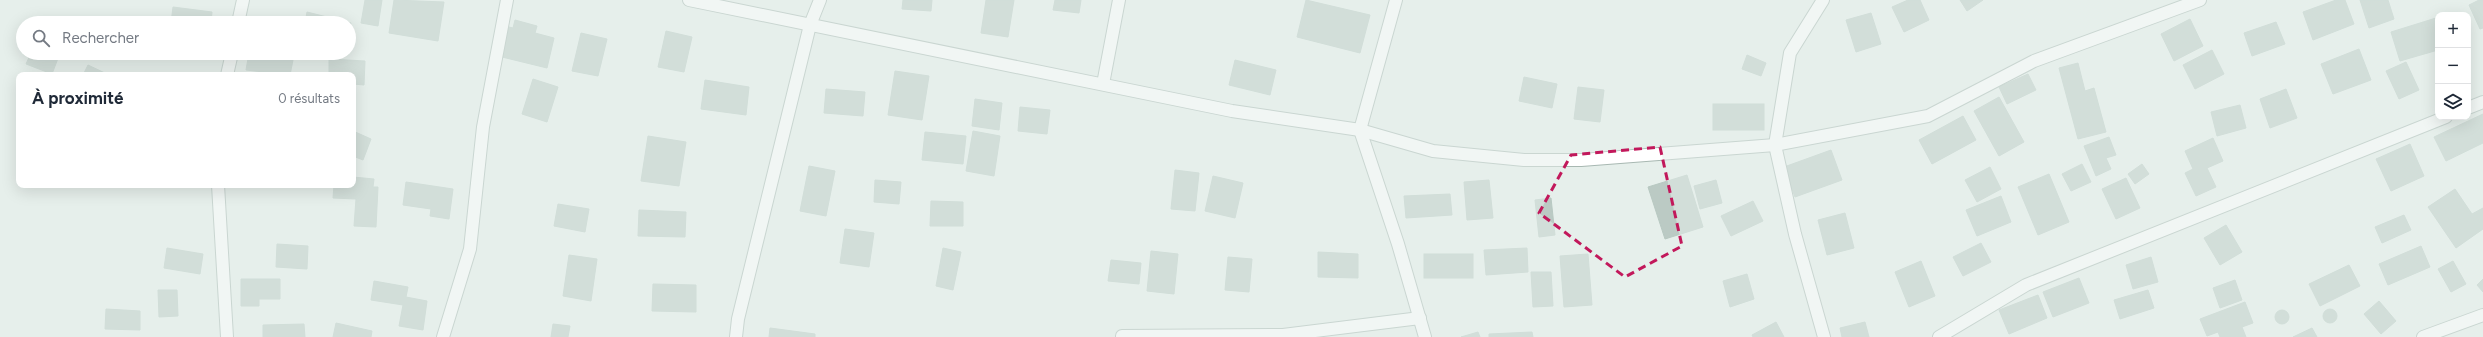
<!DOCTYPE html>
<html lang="fr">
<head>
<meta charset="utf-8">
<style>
  :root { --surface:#fff; --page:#f2f2f3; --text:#1f2937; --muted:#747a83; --line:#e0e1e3 }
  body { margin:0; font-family:Figtree,sans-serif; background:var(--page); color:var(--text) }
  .controls { position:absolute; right:12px; top:12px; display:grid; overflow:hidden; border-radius:8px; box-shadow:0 4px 16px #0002 }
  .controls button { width:36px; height:36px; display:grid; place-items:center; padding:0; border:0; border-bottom:1px solid var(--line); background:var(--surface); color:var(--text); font:20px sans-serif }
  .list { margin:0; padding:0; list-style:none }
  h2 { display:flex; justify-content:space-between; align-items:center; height:52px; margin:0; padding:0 16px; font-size:17px }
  h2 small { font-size:13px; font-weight:400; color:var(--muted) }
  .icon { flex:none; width:22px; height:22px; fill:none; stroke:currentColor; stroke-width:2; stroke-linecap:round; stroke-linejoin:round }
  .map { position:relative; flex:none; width:2483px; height:337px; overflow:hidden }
  .search { position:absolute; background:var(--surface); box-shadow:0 4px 16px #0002; left:16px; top:16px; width:340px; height:44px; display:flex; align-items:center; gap:10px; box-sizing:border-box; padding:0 14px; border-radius:22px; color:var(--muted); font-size:15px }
  .panel { position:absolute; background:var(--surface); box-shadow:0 4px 16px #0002; left:16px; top:72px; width:340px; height:116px; border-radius:8px }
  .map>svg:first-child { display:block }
  .building { fill:#bbcac4; stroke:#b8c9c2 }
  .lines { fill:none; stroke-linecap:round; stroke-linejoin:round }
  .minor-casing { stroke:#a8b8b2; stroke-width:14 }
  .minor { stroke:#fff; stroke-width:12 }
  .marked { fill:none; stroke:#c2185b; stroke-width:3; stroke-dasharray:8 5; stroke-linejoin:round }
</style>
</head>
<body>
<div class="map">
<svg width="2483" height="337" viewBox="0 0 2483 337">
  <rect width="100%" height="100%" fill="#e6efeb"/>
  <g class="building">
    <path d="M365,0H382L378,26L361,23Z"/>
    <path d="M394,0L444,2L438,41L389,33Z"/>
    <path d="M903,0H932L931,11L902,9Z"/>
    <path d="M986,0H1014L1008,37L981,33Z"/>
    <path d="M1055,0H1081L1079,13L1053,10Z"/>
    <path d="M1306,0L1370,15L1360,53L1297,37Z"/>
    <path d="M1908,0H1920L1929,20L1904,32L1892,7Z"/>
    <path d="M1960,0H1983L1967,11Z"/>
    <path d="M2336,0H2345L2354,24L2313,40L2303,12Z"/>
    <path d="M2360,0H2388L2394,19L2369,28Z"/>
    <path d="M2479,0H2483V28L2480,29L2469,5Z"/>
    <path d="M173,7L212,12L211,23H171Z"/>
    <path d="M307,12L351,23L349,29V23H305Z"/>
    <path d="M1871,13L1881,44L1856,52L1846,20Z"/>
    <path d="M44,18L57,23H42Z"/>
    <path d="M2436,18L2438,50L2400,61L2391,32Z"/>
    <path d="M2190,19L2203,46L2174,61L2161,34Z"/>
    <path d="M515,20L537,26L535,33L554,38L547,68L502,57L509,27L513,28Z"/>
    <path d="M2276,22L2285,44L2252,56L2244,33Z"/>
    <path d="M666,31L692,37L684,72L658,67Z"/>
    <path d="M581,33L607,39L598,76L572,71Z"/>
    <path d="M2359,49L2371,80L2333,94L2321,64Z"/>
    <path d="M2212,50L2224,74L2195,89L2183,65Z"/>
    <path d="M31,53H60L52,74L26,64Z"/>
    <path d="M249,53L294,55L290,75L246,70Z"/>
    <path d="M1747,55L1766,63L1761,76L1742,69Z"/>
    <path d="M329,59L365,61L364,85L353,84V75H329Z"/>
    <path d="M1235,60L1276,70L1270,95L1229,85Z"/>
    <path d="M2406,62L2419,90L2399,99L2386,71Z"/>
    <path d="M2078,63L2085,91L2094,88L2106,132L2078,139L2059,68Z"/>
    <path d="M88,65L107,74L106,75H83Z"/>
    <path d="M895,71L929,76L922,120L888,115Z"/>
    <path d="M2028,74L2036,90L2007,104L1999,87Z"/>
    <path d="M1524,77L1557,84L1552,108L1519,101Z"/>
    <path d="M533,79L558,87L547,122L522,114Z"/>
    <path d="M705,80L749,87L746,115L701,109Z"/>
    <path d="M1578,87L1604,90L1600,122L1574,119Z"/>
    <path d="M826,89L865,92L863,116L824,113Z"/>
    <path d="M2286,89L2297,118L2270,128L2260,99Z"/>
    <path d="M1999,97L2024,142L1999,156L1974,111Z"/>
    <path d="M975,99L1002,103L999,130L972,126Z"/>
    <rect x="1713" y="104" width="51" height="26"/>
    <path d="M2240,105L2246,128L2217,136L2211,112Z"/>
    <path d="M1020,107L1050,110L1047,134L1018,131Z"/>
    <path d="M2483,114V143L2446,161L2434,137Z"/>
    <path d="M1963,116L1976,140L1932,164L1919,140Z"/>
    <path d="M353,131L371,139L363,160L353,156Z"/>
    <path d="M973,131L1000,136L994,176L966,171Z"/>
    <path d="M925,132L966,136L963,164L922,160Z"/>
    <path d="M648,136L686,142L679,186L641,181Z"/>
    <path d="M2109,137L2116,155L2106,158L2111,169L2096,176L2084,146Z"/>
    <path d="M2213,138L2223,161L2207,168L2216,187L2196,196L2185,173L2193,169L2185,151Z"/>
    <path d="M2410,144L2424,176L2391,191L2376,159Z"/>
    <path d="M1831,150L1842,180L1795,197L1784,167Z"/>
    <path d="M2082,164L2091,182L2071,191L2062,174Z"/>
    <path d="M2142,164L2149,174L2135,184L2128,174Z"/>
    <path d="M809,166L835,171L826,216L800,211Z"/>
    <path d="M1990,167L2001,189L1977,202L1965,180Z"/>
    <path d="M1175,170L1199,173L1195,211L1171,209Z"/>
    <path d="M2049,174L2069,222L2038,235L2018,187Z"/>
    <path d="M1687,175L1703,227L1665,239L1648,187Z"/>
    <path d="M1213,176L1243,183L1235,218L1205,211Z"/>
    <path d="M353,177L374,179L373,187H378L376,227L354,226L356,199L333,198L334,185H353Z"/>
    <path d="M2126,178L2140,208L2116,219L2102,189Z"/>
    <path d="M875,180L901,182L899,204L874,202Z"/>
    <path d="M1489,180L1493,218L1467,220L1464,182Z"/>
    <path d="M1716,180L1722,203L1700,209L1694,186Z"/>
    <path d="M406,182L453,189L449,219L430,216L431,209L403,205Z"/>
    <path d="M2455,189L2472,214L2483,208V229L2456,248L2428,207Z"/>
    <path d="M1450,194L1452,215L1406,218L1404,196Z"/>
    <path d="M2001,196L2011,222L1977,236L1966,210Z"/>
    <path d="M1551,198L1555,235L1539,237L1535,200Z"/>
    <path d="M931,201L963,202V226H930Z"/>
    <path d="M1753,201L1763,221L1731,236L1721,216Z"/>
    <path d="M558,204L589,209L585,232L554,226Z"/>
    <path d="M639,210L686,212L685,237L638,236Z"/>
    <path d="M1845,213L1854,248L1827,255L1818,220Z"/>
    <path d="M2404,215L2411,230L2382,243L2375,227Z"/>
    <path d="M2226,225L2242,252L2220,265L2204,238Z"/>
    <path d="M845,229L874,233L869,267L840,263Z"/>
    <path d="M1981,243L1991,262L1963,276L1953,257Z"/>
    <path d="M277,244L308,246L307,269L276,267Z"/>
    <path d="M2421,246L2430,267L2388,285L2379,264Z"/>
    <path d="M167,248L203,254L200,274L164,268Z"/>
    <path d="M943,248L961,252L953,290L936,286Z"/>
    <path d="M1527,248L1528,272L1486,275L1484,250Z"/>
    <path d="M1151,251L1178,254L1174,294L1147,291Z"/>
    <path d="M1318,252L1358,254V278L1318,277Z"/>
    <rect x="1424" y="254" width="49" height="24"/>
    <path d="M1588,254L1592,305L1564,307L1560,256Z"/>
    <path d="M569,255L597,259L591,301L563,296Z"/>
    <path d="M1228,257L1252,259L1249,292L1225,290Z"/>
    <path d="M2151,257L2158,282L2133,289L2126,265Z"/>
    <path d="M1111,260L1141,263L1139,284L1108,281Z"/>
    <path d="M1921,261L1935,296L1909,307L1895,272Z"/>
    <path d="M2453,261L2466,284L2451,292L2438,269Z"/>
    <path d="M2349,265L2360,286L2320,306L2309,284Z"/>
    <path d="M1531,272H1551L1553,306L1533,307Z"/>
    <path d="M1747,274L1754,299L1730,307L1723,281Z"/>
    <path d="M2079,278L2089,303L2053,317L2043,292Z"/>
    <path d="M241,279H280V299H259V306H241Z"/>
    <path d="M2483,279V292L2477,285Z"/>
    <path d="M2235,280L2242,300L2220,308L2213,288Z"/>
    <path d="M374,281L408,287L406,297L427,301L423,330L399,326L403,305L371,300Z"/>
    <path d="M653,284L696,285V312L652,311Z"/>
    <path d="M158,290H177L178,316L159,317Z"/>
    <path d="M2148,290L2154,308L2120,319L2114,300Z"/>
    <path d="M2038,295L2047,318L2009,334L1999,310Z"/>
    <path d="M2379,301L2396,321L2381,334L2364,314Z"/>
    <path d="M2245,302L2253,323L2242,327L2246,337H2220L2218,332L2207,336L2200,319Z"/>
    <path d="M106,309L140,311V330L105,329Z"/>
    <circle cx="2330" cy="316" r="7"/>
    <circle cx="2282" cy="317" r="7"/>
    <path d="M1776,322L1784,337H1753L1752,335Z"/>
    <path d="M1865,322L1869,337H1842L1840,328Z"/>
    <path d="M336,323L372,331L371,337H333Z"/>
    <path d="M304,324L305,337H263V325Z"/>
    <path d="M553,324L570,326L568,337H551Z"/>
    <path d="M770,328L815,334V337H769Z"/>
    <path d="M2312,328L2317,337H2293Z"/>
    <path d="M1478,332L1480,337H1461Z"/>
    <path d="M1532,332L1533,337H1489V334Z"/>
  </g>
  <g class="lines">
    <defs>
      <g id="minor">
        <path d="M689,0L1232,111L1360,130L1433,151L1524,160H1581L1775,145L1928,116L2034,61L2200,0"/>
        <path d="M1396,0L1360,130L1398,244L1425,337"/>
        <path d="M1823,0L1790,53L1775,145L1795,234L1824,337"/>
        <path d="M238,23L243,0"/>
        <path d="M227,75L232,53"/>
        <path d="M1103,84L1119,0"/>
        <path d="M2468,108L2483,102"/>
        <path d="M218,185L227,337"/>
        <path d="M1122,336L1283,335L1420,318"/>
        <path d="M443,337L470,249L483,127L507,0"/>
        <path d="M736,337L738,319L810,25L820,0"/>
        <path d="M1939,337L2026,285L2446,117"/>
        <path d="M2423,337L2483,315"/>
      </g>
    </defs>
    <use href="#minor" class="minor-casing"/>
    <use href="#minor" class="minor"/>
  </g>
  <path d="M0 0H2483V337H0ZM1660,147L1682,246L1625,277L1539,213L1571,155Z" fill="#e6efeb" fill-opacity=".55" fill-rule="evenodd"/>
  <path class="marked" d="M1660,147L1682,246L1625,277L1539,213L1571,155Z"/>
</svg>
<div class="controls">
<button>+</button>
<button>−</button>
<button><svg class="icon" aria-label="layers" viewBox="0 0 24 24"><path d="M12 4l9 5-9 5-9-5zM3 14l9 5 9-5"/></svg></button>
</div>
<div class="search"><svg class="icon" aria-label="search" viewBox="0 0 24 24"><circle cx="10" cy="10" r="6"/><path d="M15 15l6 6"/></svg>Rechercher</div>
<section class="panel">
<h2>À proximité<small>0 résultats</small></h2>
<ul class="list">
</ul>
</section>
</div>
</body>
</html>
